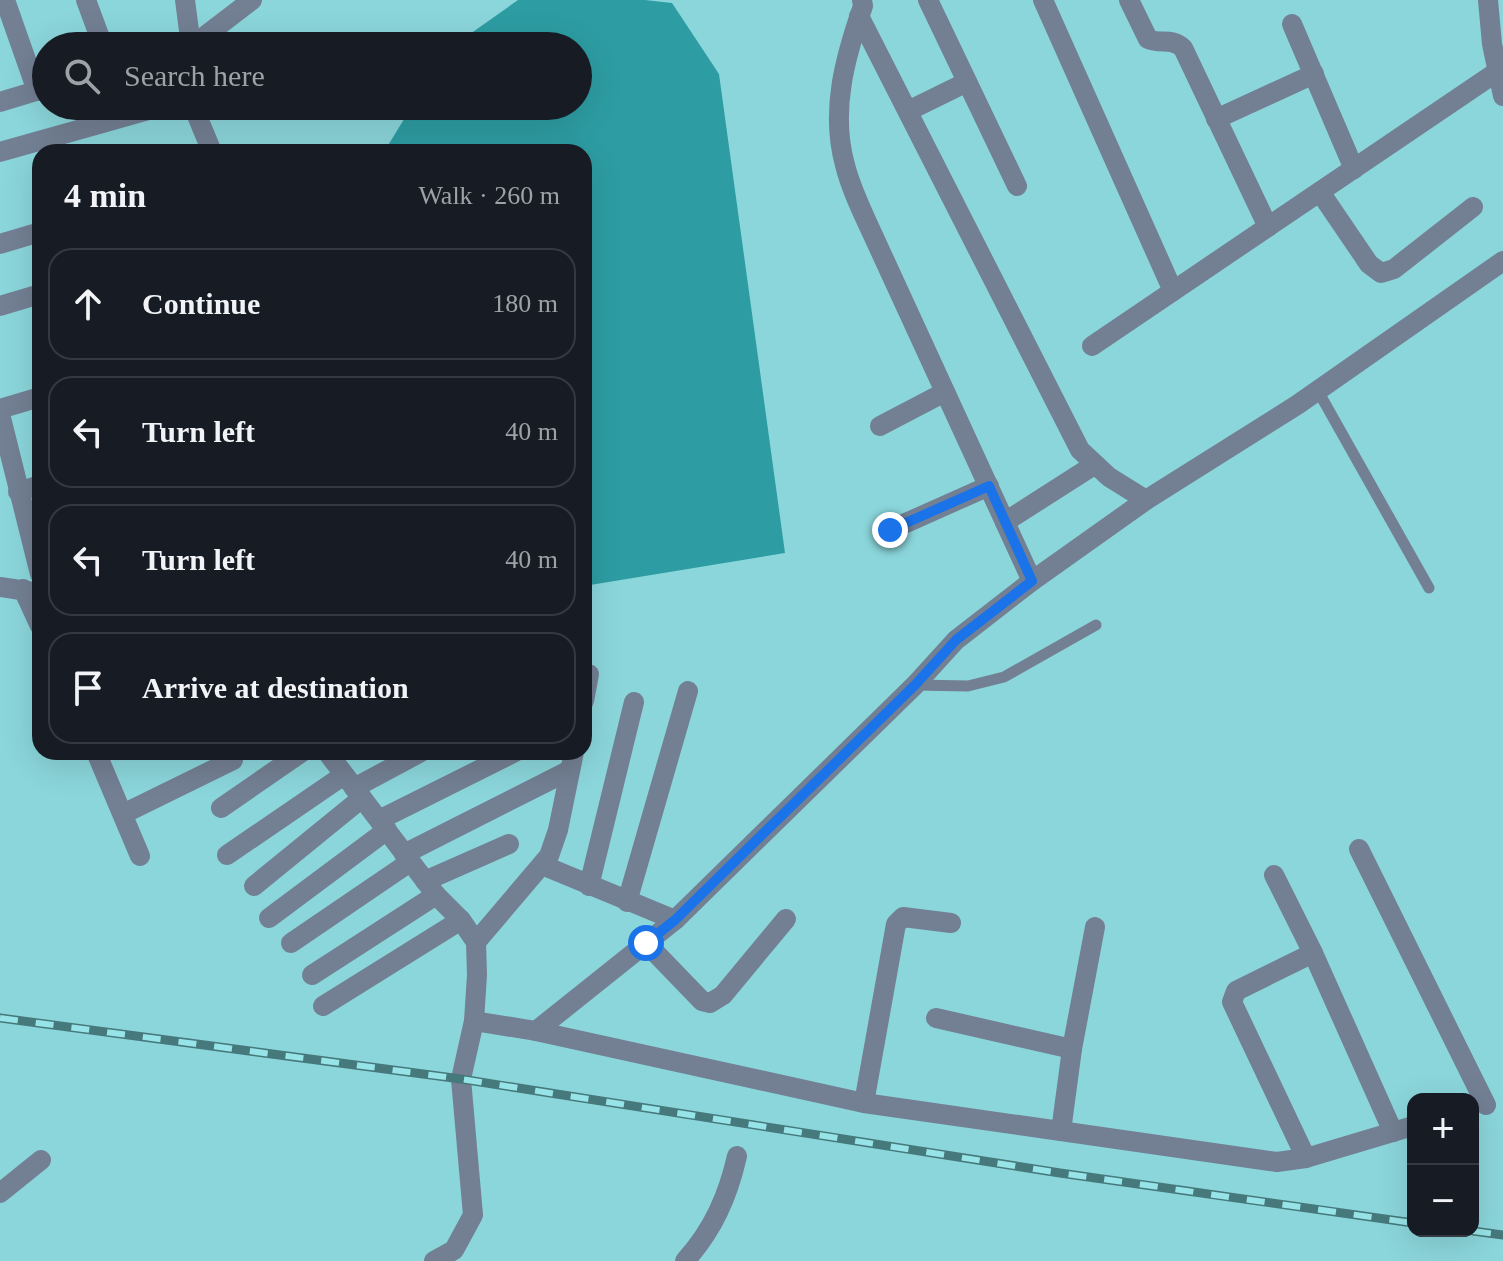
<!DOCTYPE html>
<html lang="en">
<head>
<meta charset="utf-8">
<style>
  :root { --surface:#171b24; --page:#20242c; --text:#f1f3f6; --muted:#9ea1a6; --line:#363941 }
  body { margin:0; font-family:"Times New Roman",serif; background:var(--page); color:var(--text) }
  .controls { position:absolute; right:24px; bottom:24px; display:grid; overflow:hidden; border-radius:16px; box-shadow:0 8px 32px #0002 }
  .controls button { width:72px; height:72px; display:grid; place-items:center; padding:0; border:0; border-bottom:2px solid var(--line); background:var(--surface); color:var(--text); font:40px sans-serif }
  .stop { position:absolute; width:24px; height:24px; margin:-18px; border:6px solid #1a73e8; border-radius:50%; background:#fff }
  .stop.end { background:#1a73e8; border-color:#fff; box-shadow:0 2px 8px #0008 }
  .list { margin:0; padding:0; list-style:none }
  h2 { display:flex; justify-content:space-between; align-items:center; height:104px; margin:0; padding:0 32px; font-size:34px }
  h2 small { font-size:26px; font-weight:400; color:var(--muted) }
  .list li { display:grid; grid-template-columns:52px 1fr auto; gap:24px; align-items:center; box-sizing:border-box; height:112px; margin:0 16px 16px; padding:0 16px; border:2px solid var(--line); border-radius:24px }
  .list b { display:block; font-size:30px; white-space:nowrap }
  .list em { font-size:26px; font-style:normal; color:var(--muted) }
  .icon { flex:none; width:44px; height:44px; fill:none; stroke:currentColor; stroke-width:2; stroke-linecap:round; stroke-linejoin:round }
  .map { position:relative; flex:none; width:1503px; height:1261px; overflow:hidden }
  .search { position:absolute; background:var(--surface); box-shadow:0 8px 32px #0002; left:32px; top:32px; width:560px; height:88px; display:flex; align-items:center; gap:20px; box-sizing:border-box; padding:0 28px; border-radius:44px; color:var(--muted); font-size:30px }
  .panel { position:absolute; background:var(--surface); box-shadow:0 8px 32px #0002; left:32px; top:144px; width:560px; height:616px; border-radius:24px }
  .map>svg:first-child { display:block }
  .water { fill:#2d9da3 }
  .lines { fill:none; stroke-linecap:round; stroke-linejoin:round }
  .service { stroke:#737f93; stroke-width:11 }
  .minor { stroke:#737f93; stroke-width:20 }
  .tertiary { stroke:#737f93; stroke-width:20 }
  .rail-casing { stroke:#46797c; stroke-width:9 }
  .rail { stroke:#97e4e8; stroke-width:6; stroke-dasharray:18; stroke-linecap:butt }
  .route { stroke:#1a73e8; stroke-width:10 }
</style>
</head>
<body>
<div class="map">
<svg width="1503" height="1261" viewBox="0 0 1503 1261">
  <rect width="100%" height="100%" fill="#8bd6db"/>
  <path class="water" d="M518,0H645L672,3L719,74L785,553L584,586V152H384L412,106H578V46H453Z"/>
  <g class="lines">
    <g class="service">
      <path d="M1318,391L1429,588"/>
      <path d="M915,685L968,686L1004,677L1096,625"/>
    </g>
    <g class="minor">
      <path d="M5,0L37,91"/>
      <path d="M86,0L103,46"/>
      <path d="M185,0L191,46"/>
      <path d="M862,0L863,6C845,57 830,111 845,165C852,193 866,219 878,246L1032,581"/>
      <path d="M928,0L1017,186"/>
      <path d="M1043,0L1173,291"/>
      <path d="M1129,0L1148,39C1161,45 1171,37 1183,48L1268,227"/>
      <path d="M1488,0L1492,44L1503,96"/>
      <path d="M859,16L1080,450L1109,477L1146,500"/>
      <path d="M1292,24L1354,169"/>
      <path d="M192,46L252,0"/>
      <path d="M0,102L46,88"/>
      <path d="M193,106L212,152"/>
      <path d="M908,111L967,82"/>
      <path d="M1216,119L1314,74"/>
      <path d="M0,152L149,110"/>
      <path d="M1320,192L1369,264L1381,273L1394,269L1473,207"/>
      <path d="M0,244L40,232"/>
      <path d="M0,306L40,294"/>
      <path d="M1092,346L1498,71"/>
      <path d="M0,409L40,397"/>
      <path d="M0,414L40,574"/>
      <path d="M880,426L945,392"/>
      <path d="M18,492L40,485"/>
      <path d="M1005,522L1094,465"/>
      <path d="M890,530L989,486"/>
      <path d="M23,589L40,626"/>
      <path d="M584,701L589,674"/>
      <path d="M96,752L140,856"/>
      <path d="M354,788L421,752"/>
      <path d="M221,808L302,752"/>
      <path d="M123,814L233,760"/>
      <path d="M379,820L515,752"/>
      <path d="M1359,849L1486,1105"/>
      <path d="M404,854L570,770"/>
      <path d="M227,855L344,775"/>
      <path d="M542,865L675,920"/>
      <path d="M1274,875L1313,953L1393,1132"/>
      <path d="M425,881L509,844"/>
      <path d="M254,886L362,798"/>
      <path d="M589,886L634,702"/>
      <path d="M627,902L688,691"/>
      <path d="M269,918L387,830"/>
      <path d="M476,942L549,856L558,830L574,752"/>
      <path d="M291,943L410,862"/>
      <path d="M646,943L702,1001L710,1003L723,995L786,919"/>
      <path d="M312,975L436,895"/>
      <path d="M323,1006L461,920"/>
      <path d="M936,1018L1072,1049"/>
      <path d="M474,1021L536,1031L864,1103L1277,1162L1306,1158L1413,1126"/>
      <path d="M536,1031L675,920L915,685L956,640L1032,581L1146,500L1297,405L1503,261"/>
      <path d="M864,1103L896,924L903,917L951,923"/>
      <path d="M1061,1131L1072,1049L1095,927"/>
      <path d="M1306,1158L1232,1002L1236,991L1313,953"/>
      <path d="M0,1193L41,1160"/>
      <path d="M685,1261C713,1230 728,1196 737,1156"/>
    </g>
    <g class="tertiary">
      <path d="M0,587L40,593"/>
      <path d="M327,752L436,895L461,920L476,942L477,975L474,1021L461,1079L473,1215L454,1250L434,1261"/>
    </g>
    <defs>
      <g id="rail">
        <path d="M0,1018L461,1079L1060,1173L1413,1223"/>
        <path d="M1473,1231L1503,1235"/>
      </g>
    </defs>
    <use href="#rail" class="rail-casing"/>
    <use href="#rail" class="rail"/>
  </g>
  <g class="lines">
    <path class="route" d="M646,943L675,920L915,685L956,640L1032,581L989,486L890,530"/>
  </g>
</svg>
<div class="controls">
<button>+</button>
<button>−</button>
</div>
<div class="stop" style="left:646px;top:943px"></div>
<div class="stop end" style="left:890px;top:530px"></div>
<div class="search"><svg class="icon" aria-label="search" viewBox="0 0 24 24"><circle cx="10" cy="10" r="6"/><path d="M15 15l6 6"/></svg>Search here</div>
<section class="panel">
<h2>4 min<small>Walk · 260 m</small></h2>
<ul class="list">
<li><svg class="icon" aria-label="ahead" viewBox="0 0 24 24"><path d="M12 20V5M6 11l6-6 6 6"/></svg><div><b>Continue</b></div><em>180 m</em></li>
<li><svg class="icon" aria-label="left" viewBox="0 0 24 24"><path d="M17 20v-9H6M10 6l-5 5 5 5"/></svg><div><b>Turn left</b></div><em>40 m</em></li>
<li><svg class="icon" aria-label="left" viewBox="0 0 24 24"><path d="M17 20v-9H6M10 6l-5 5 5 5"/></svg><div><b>Turn left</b></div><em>40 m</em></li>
<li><svg class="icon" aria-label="arrive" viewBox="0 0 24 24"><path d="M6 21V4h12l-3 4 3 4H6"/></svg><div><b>Arrive at destination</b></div></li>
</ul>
</section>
</div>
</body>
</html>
